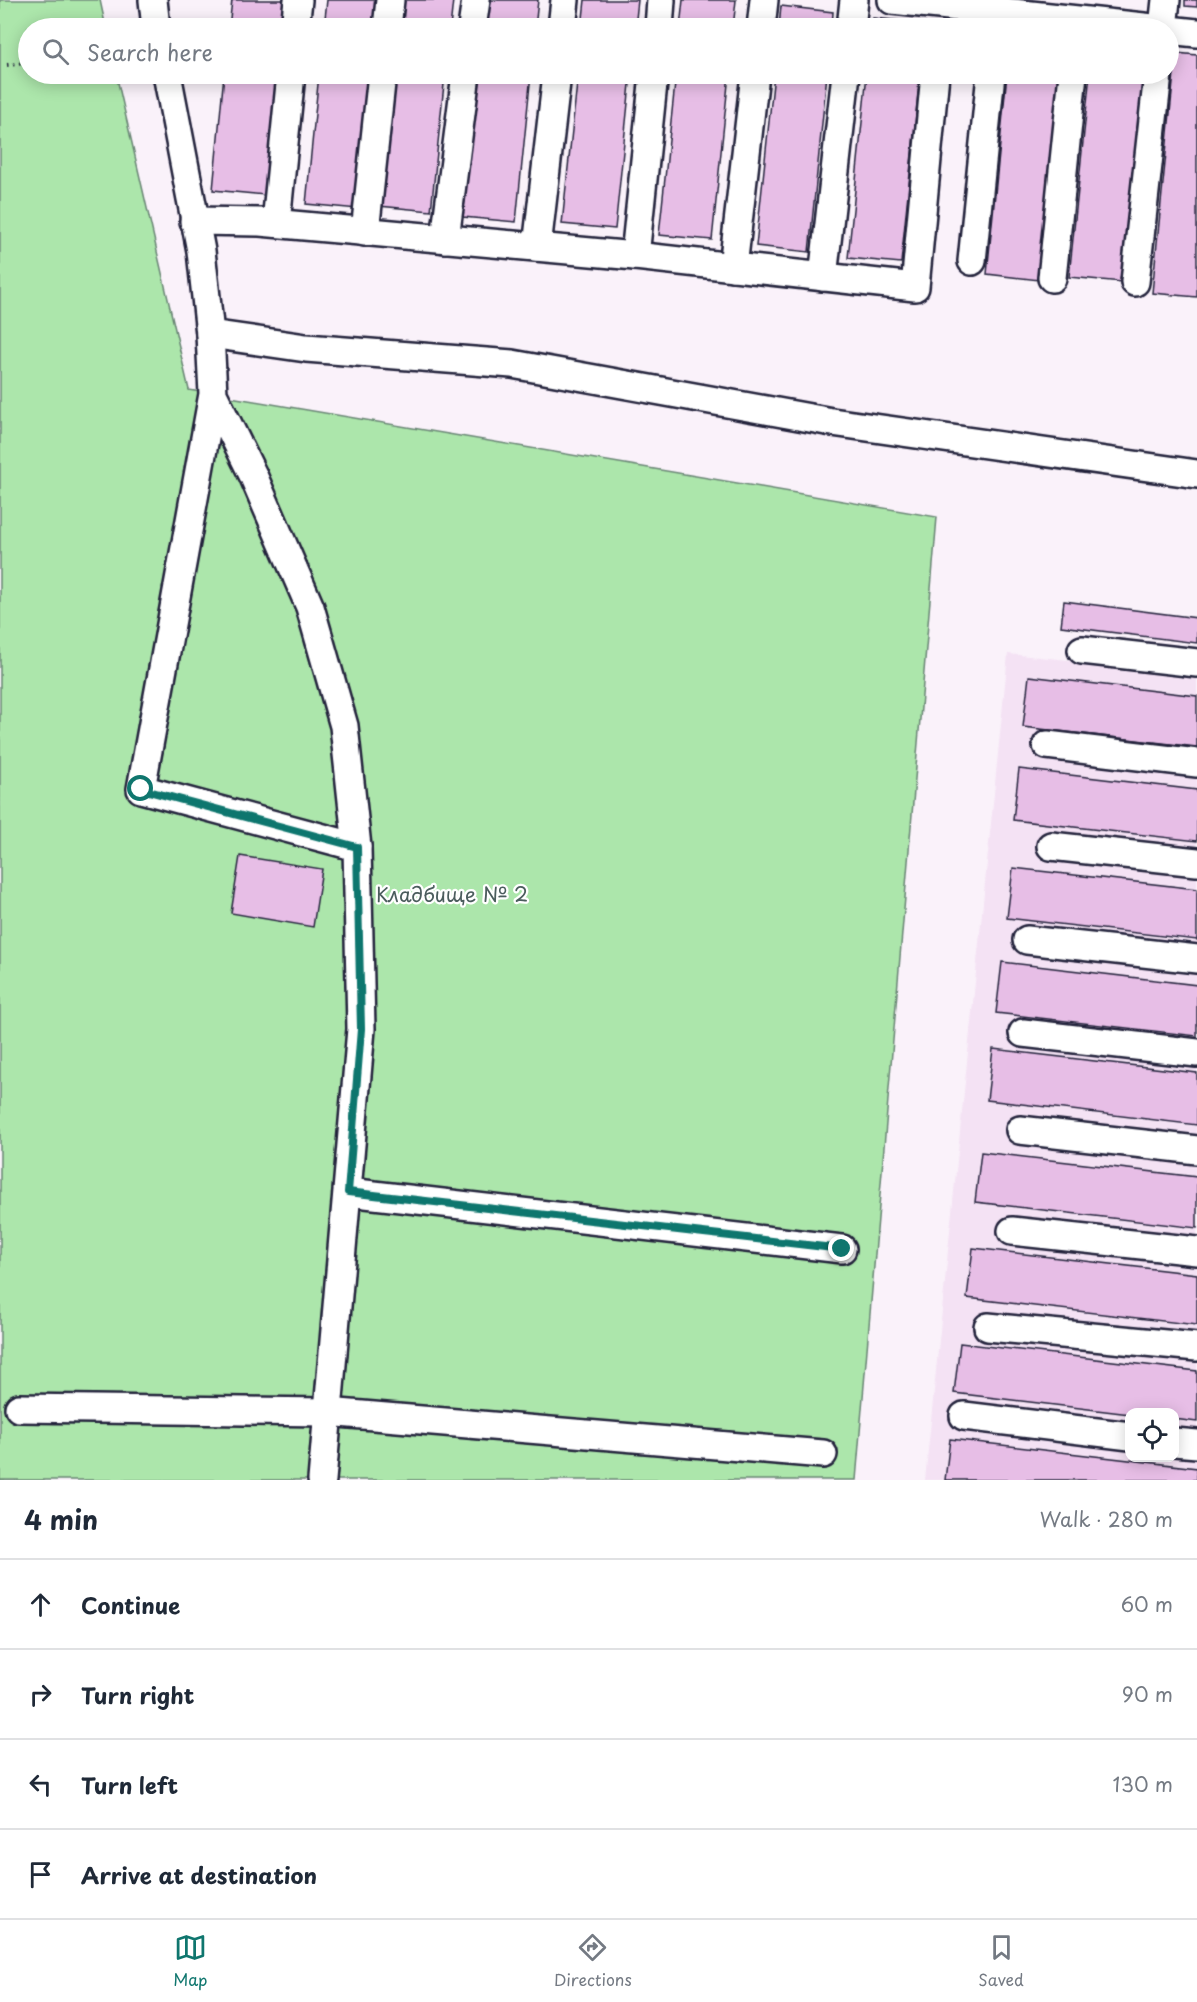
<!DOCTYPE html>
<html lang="en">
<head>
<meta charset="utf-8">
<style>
  :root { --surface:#fff; --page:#f2f2f3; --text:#1f2937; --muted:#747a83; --line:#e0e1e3; --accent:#0f766e }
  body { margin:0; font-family:"Playpen Sans",sans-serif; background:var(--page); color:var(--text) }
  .controls { position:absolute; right:18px; bottom:18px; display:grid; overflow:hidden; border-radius:12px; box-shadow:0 3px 15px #0003 }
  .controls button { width:54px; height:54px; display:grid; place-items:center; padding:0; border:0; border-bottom:2px solid var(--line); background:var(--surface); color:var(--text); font:30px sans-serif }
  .stop { position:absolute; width:18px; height:18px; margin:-14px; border:4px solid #0f766e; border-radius:50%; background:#fff }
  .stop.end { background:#0f766e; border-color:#fff; box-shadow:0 2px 6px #0008 }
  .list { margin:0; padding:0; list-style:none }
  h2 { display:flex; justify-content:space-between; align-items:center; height:78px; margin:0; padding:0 24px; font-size:26px }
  h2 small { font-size:20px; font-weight:400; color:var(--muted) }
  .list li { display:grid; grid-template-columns:39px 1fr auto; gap:18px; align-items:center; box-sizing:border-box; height:90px; padding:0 24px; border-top:2px solid var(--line) }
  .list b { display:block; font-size:22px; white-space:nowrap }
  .list em { font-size:20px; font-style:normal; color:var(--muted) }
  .icon { flex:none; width:33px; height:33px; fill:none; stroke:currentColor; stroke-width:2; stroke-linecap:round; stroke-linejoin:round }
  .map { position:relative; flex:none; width:1197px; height:1480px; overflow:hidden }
  .search { position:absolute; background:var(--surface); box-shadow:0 3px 15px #0003; left:18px; right:18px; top:18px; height:66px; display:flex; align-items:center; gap:15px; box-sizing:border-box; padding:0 21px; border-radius:33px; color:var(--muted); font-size:22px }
  .sheet { height:438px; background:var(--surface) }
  nav { display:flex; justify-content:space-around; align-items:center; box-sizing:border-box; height:84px; border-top:2px solid var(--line); background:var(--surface); font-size:16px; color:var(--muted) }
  nav a { display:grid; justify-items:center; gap:3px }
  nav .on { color:var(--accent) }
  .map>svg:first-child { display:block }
  .built { fill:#f4e2f4; fill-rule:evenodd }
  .green { fill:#ace6ab; stroke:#678473; stroke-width:1.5 }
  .building { fill:#e7bee6; stroke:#22223b; stroke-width:1.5 }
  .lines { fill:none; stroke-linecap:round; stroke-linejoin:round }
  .minor-casing { stroke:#22223b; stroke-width:32 }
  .path { stroke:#22223b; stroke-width:4; stroke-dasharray:1.5 4.5; stroke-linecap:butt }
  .minor { stroke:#fff; stroke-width:27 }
  .route { stroke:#0f766e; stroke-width:8 }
  .labels { text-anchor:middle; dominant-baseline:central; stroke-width:4.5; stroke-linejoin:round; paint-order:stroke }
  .park-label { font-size:20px; fill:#4b5d5d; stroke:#fff }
</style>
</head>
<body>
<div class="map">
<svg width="1197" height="1480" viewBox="0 0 1197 1480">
  <rect width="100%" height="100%" fill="#faf2fa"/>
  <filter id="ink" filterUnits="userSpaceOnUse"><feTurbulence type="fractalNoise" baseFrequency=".0167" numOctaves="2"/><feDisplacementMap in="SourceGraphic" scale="12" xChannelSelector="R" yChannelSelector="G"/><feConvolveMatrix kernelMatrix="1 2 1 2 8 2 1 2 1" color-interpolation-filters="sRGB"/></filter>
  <g filter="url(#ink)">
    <path class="built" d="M1008,654L1197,673V1480H925ZM1130,1412H1174V1458H1130Z"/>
    <path class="green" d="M0,0H100L106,28H28V74H116L189,390L937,517L856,1480H0Z"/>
    <g class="building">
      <path d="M232,0H285L282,28H229Z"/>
      <path d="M327,0H380L377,28H324Z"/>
      <path d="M400,0H453L450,28H397Z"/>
      <path d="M485,0H538L535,28H482Z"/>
      <path d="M585,0H638L635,28H582Z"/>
      <path d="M683,0H736L733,28H680Z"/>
      <path d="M1185,0H1197V7L1185,6Z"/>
      <path d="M781,6L833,12L832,28H779Z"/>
      <path d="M873,18L925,23V28H872Z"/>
      <path d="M1176,53L1197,55V297L1152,293Z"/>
      <path d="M224,74H277L265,195L213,190Z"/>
      <path d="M319,74H372L358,209L306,204Z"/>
      <path d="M392,74H445L431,211L379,206Z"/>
      <path d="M478,74H531L516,222L463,217Z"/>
      <path d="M578,74H631L615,229L562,224Z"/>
      <path d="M676,74H729L712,240L659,235Z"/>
      <path d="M774,74H827L809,252L756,246Z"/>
      <path d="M867,74H920L901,263L848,258Z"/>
      <path d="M1007,74H1060L1039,280L987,274Z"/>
      <path d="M1090,74H1143L1122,282L1069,277Z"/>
      <path d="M1064,601L1197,618V643L1061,626Z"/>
      <path d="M1029,676L1197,696V747L1023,727Z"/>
      <path d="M1019,769L1197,790V841L1013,820Z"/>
      <path d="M240,856L322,869L313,927L231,913Z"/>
      <path d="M1013,868L1197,889V940L1007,918Z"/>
      <path d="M1002,962L1197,985V1036L996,1013Z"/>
      <path d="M993,1049L1197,1073V1125L987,1100Z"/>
      <path d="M981,1152L1197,1177V1228L975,1202Z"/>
      <path d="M973,1248L1197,1274V1325L967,1298Z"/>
      <path d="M960,1343L1197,1371V1422L1174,1419V1412L1130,1414L954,1393Z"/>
      <path d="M950,1439L1197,1468V1480H945Z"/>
    </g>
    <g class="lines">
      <defs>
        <g id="minor">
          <path d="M153,0L156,28"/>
          <path d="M892,0L1153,28"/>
          <path d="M295,28L298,0"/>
          <path d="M387,28L390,0"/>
          <path d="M472,28L476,0"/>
          <path d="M562,28L565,0"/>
          <path d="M659,28L661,0"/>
          <path d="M761,28L764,0"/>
          <path d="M851,28L854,0"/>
          <path d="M1163,28L1166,0"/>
          <path d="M1168,30L1197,33"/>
          <path d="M167,74L201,251L210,334L306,348L512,364L832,422L1197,474"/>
          <path d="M194,221L260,222L635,256L915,287L935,74"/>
          <path d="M276,223L291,74"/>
          <path d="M365,232L382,74"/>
          <path d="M445,239L466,74"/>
          <path d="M537,247L557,74"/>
          <path d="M635,256L654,74"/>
          <path d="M972,261L991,74"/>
          <path d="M733,267L755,74"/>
          <path d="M823,277L846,74"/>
          <path d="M1052,278L1073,74"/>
          <path d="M1135,282L1158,74"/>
          <path d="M210,334L213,394L253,475L310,607L344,726L357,847L141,789L213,394"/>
          <path d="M1082,650L1197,663"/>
          <path d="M1047,745L1197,763"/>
          <path d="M1051,846L1197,862"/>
          <path d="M1027,940L1197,959"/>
          <path d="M1023,1033L1197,1053"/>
          <path d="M1020,1130L1197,1150"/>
          <path d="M348,1192L842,1249"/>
          <path d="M1012,1231L1197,1251"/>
          <path d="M988,1327L1197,1347"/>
          <path d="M19,1408L327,1412L823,1454"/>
          <path d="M964,1416L1130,1436"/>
          <path d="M1174,1442L1197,1444"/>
          <path d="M322,1480L361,1029L357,847"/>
        </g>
      </defs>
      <use href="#minor" class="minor-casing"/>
      <path class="path" d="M7,65L28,63"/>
      <use href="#minor" class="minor"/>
    </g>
  </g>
  <g class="lines" filter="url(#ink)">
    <path class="route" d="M141,789L357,847L361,1029L348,1192L842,1249"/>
  </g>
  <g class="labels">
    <g class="park-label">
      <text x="452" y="894">Кладбище № 2</text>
    </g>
  </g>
</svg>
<div class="controls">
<button><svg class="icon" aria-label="locate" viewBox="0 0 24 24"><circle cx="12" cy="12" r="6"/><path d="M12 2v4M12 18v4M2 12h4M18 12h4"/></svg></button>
</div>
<div class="stop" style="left:141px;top:789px"></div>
<div class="stop end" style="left:842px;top:1249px"></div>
<div class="search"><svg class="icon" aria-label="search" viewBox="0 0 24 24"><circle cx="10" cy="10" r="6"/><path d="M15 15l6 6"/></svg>Search here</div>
</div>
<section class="sheet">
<h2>4 min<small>Walk · 280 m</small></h2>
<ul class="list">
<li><svg class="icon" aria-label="ahead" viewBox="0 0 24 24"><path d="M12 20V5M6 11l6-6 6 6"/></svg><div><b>Continue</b></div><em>60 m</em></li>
<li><svg class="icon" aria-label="right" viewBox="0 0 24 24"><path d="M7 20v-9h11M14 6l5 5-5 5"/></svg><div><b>Turn right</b></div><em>90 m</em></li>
<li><svg class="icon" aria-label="left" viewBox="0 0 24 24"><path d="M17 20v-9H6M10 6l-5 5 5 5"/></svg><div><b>Turn left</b></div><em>130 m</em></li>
<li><svg class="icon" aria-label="arrive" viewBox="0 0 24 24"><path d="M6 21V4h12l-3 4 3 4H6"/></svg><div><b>Arrive at destination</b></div></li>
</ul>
</section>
<nav>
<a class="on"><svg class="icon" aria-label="map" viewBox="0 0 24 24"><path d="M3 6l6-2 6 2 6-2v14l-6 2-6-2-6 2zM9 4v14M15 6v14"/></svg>Map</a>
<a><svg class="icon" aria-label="directions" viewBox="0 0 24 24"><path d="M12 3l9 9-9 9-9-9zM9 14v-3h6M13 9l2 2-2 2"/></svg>Directions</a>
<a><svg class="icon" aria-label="saved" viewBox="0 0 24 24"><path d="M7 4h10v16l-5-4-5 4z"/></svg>Saved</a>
</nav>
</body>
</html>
